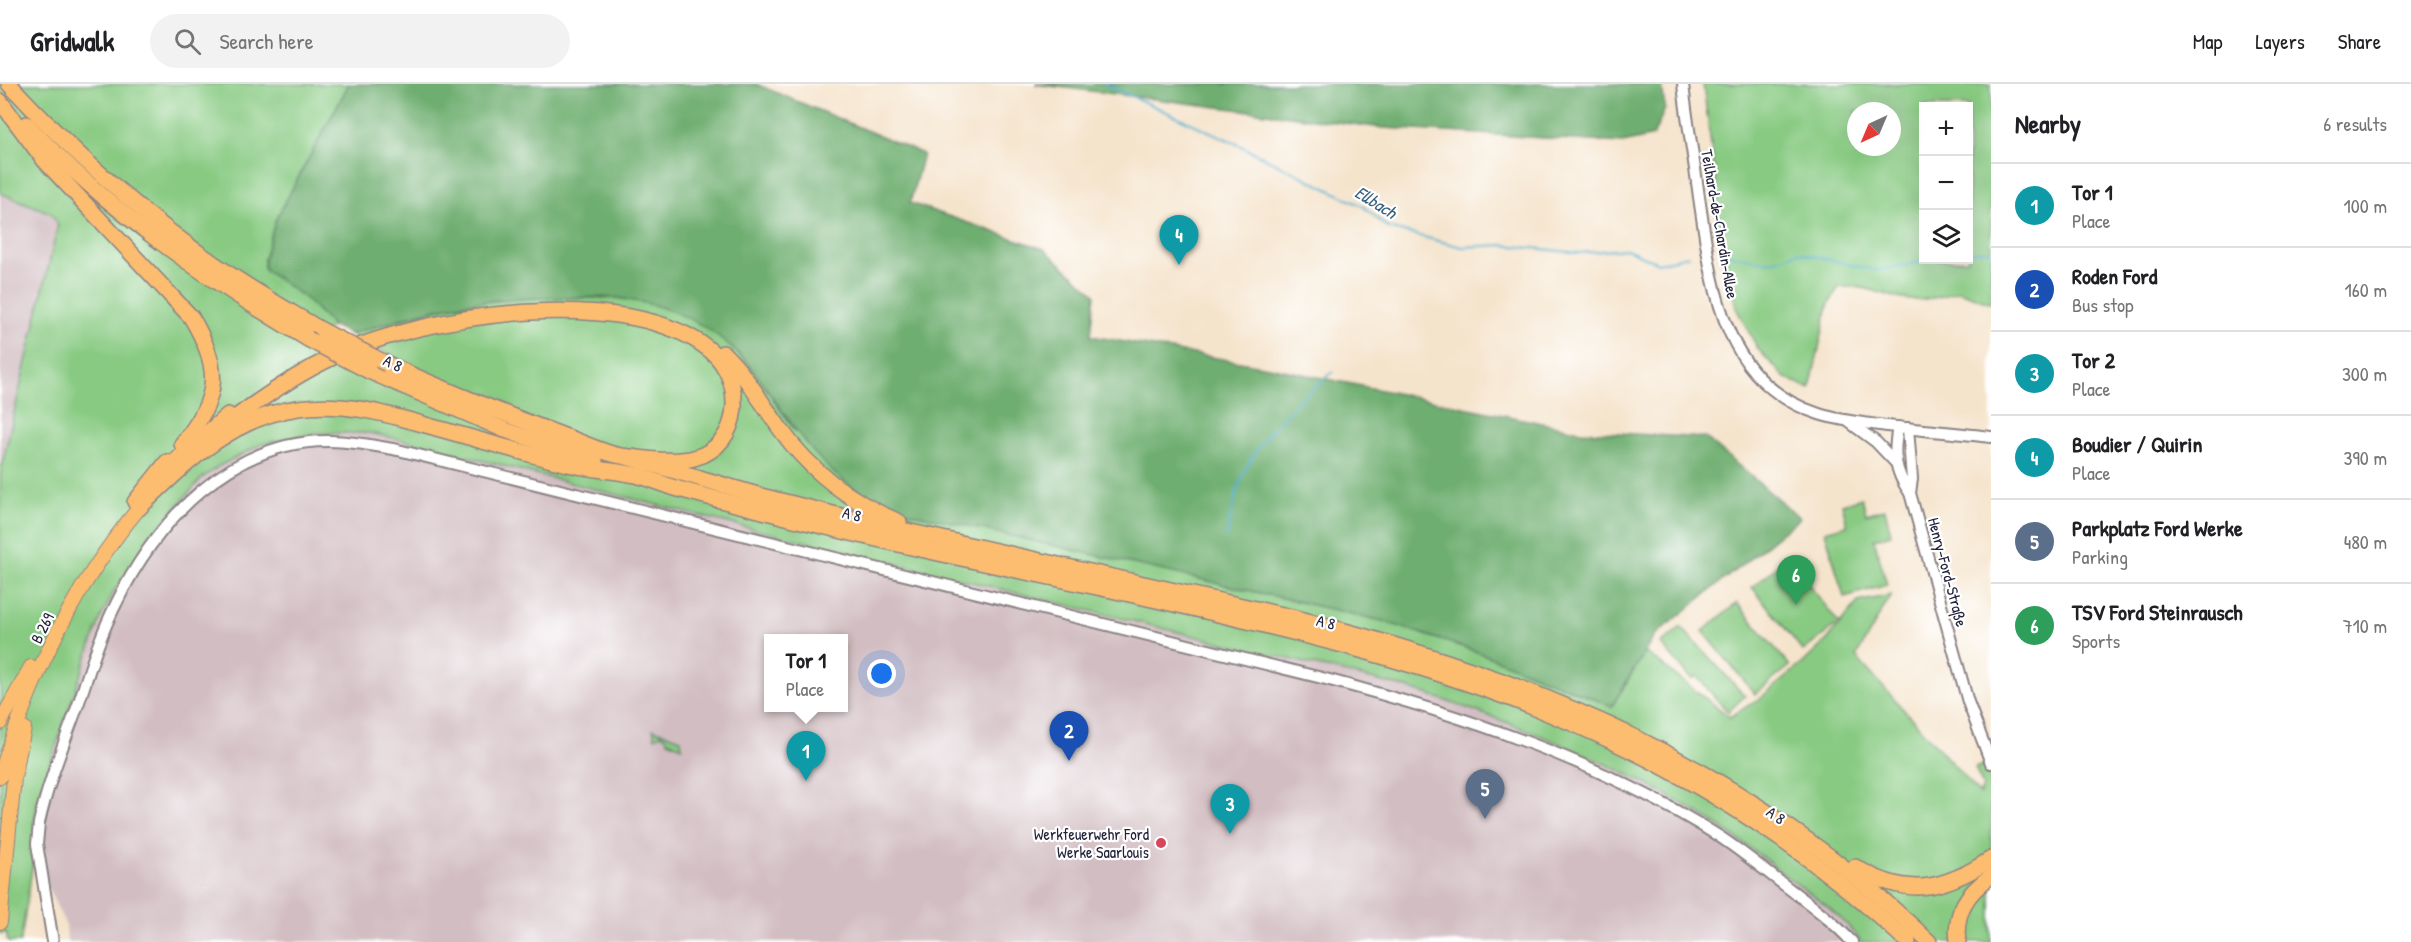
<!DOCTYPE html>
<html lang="en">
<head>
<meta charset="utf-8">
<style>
  :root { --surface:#fff; --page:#f2f2f2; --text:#202124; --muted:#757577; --line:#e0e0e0; --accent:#111827 }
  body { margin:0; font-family:"Patrick Hand",sans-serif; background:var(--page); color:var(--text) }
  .controls { position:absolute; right:18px; top:18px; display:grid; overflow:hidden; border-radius:0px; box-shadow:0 6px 24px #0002 }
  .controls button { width:54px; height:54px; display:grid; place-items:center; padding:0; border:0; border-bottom:2px solid var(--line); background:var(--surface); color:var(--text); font:30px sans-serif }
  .compass { position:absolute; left:1847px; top:18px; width:54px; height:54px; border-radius:50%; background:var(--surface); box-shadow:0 6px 24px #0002; rotate:224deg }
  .you { position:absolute; left:882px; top:590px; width:21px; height:21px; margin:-15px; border:4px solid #fff; border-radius:50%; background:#1a73e8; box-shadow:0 0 0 9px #1a73e833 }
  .badge { display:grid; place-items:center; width:39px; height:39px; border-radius:50%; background:var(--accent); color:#fff; font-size:20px; font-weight:700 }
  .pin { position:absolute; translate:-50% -50px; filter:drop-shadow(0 2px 3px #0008) }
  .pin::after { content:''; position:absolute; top:32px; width:21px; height:18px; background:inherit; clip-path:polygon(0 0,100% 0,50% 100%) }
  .popup { position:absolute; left:764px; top:550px; width:84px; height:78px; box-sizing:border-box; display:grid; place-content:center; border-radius:0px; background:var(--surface); filter:drop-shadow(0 2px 4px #0005); font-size:20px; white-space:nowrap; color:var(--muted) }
  .popup b { font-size:22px; color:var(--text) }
  .popup::after { content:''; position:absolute; left:50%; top:100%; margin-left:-12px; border:12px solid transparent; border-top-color:var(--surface) }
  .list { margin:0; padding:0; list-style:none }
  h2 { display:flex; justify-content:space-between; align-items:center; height:78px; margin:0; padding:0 24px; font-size:26px }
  h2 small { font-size:20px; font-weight:400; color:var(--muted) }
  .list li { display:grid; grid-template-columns:39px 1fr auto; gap:18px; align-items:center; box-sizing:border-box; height:84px; padding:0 24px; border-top:2px solid var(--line) }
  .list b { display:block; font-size:22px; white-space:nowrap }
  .list p { margin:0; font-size:20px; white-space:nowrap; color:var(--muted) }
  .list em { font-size:20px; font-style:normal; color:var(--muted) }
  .icon { flex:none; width:33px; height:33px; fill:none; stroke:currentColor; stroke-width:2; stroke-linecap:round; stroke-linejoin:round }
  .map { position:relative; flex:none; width:1991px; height:858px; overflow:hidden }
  header { display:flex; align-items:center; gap:36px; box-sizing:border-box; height:84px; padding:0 30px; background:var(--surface); border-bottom:2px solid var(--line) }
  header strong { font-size:28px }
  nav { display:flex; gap:33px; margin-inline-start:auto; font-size:21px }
  .search { width:420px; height:54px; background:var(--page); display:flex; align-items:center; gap:15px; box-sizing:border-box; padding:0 21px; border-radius:33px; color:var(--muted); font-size:22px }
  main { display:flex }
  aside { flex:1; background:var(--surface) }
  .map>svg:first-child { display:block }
  .industrial { fill:#d2bec2; fill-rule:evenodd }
  .green { fill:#88ca82; stroke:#55765e; stroke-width:1.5; fill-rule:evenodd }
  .forest { fill:#6eae70; stroke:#486856; stroke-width:1.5 }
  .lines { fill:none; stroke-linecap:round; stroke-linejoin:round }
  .stream { stroke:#4eadcd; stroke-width:2 }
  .minor-casing { stroke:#8c8384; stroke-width:14 }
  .major-casing { stroke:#8c8384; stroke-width:16 }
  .highway-casing { stroke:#8c8384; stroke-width:18 }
  .minor { stroke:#fff; stroke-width:10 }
  .major { stroke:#fcbd6f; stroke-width:14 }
  .highway { stroke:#fcbd6f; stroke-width:15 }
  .highway-bridge-casing { stroke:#8c8384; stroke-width:18; stroke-linecap:butt }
  .highway-bridge { stroke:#fcbd6f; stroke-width:15 }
  .poi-dot { fill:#d1495b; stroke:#fff; stroke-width:2 }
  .labels { text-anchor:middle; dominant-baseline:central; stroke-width:4.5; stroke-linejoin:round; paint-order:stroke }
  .street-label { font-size:16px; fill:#22223b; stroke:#fff }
  .poi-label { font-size:16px; fill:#22223b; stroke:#fff; text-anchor:end }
  .water-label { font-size:18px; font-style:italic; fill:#36617d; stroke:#fff }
</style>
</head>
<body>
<header>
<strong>Gridwalk</strong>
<div class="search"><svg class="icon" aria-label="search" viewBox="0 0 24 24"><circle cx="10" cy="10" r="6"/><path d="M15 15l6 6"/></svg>Search here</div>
<nav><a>Map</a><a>Layers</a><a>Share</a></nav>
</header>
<main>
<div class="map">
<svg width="1991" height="858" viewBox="0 0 1991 858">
  <rect width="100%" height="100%" fill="#fff"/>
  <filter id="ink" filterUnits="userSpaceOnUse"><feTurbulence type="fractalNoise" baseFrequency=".0167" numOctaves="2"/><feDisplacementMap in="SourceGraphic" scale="12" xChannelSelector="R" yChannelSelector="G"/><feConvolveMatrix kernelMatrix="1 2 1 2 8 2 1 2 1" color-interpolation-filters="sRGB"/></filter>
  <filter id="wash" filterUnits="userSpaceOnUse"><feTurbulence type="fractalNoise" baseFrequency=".008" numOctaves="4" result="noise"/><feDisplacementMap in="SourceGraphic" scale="24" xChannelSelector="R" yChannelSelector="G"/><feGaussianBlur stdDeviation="1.35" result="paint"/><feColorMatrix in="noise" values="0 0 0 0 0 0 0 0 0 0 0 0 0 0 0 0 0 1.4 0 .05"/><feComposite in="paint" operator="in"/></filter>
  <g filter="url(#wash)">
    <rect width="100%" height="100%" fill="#f5e4cc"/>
    <g class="industrial">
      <path d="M0,109L51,129L58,141L0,389Z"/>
      <path d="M341,348L369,349L398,355L700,432L1093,529L1312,580L1408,604L1484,629L1562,660L1630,692L1700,730L1753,766L1824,820L1855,849L1861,858H67L66,842L37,781L35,733L39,713L85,576L114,507L159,443L183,413L201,395L219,382L262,360L314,349ZM768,554H844V624H768Z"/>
    </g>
    <g class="green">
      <path d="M0,0H349L276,135L264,175V185L305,214L333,242L300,261L357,291L397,275L350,250L443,224L482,218L541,214H617L656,221L690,234L718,251L750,282L795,347L994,448L1383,537L1475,567L1612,622L1645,568L1730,633L1759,615L1803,579L1827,556L1858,518L1891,511L1856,573L1980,710L1983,702L1975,684L1991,678V858H1861C1843,831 1812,811 1786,792C1759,770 1730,749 1701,731C1610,675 1509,637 1408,604L700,432L398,355L369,349H314L262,360L219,382L201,395L159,443L114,507L100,536L65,635L39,713L35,733V766L21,855L20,858H8L6,848L0,850V389L58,141L51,129L0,109Z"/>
      <path d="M1703,0H1991V219L1959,207C1941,213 1924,218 1903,215C1882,211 1859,199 1838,204L1828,222L1810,305L1784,293L1758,265L1736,224L1717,129V108ZM1924,22H1968V176H1924ZM1856,27H1892V63H1856Z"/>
      <path d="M1862,414L1866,430L1885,425L1891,450L1874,455L1887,501L1844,513L1825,447L1847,441L1842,420Z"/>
      <path d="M1788,474L1839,539L1803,567L1752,503Z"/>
      <path d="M1737,519L1790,582L1755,610L1703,547Z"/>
      <path d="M1681,543L1745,612L1728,628L1696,592L1692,595L1661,560Z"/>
      <path d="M653,645L681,655L682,663L668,657L665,652L661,650L655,653Z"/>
    </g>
    <g class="forest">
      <path d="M349,0H756L923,70L910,119L1044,165L1095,210L1091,252L1274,284L1581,347L1706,354L1800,434L1655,551L1612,622L1475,567L1383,537L903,427C889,421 873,416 861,409C810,378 786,328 751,284C719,243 669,220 618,214C598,212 578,214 559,214C520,214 479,216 441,224C410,231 380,241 350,250L333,242L305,214L264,185V175L276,135Z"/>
      <path d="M1035,0H1662L1665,25L1653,52L1623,59L1384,44Z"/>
    </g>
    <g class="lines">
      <g class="stream">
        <path d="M1105,0L1237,60L1364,123L1388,144L1462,163L1504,161L1579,169L1627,165L1658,179L1688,172"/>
        <path d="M1968,168L1991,166"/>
        <path d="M1729,170C1763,177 1764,183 1797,168L1869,185L1879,186L1932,176"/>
        <path d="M1226,454C1232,429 1236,401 1249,379C1268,343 1301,313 1333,288"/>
      </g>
    </g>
  </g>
  <g filter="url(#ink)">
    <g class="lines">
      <defs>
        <g id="minor">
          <path d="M1683,0C1687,38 1694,75 1699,113C1712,200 1721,299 1819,330C1841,337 1864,339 1887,342C1921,346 1956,349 1991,353"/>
          <path d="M1849,338L1876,358L1895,378"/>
          <path d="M1898,343C1893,369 1894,387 1910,409L1968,618L1991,679"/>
          <path d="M1908,344L1912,395L1910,409"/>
          <path d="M53,858L37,760L39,739C48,698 65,657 79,618C90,585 100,551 116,520C156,437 231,356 330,357C353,357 375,362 398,366L1322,594C1459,630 1596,675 1717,751C1739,765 1758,781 1779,797C1804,816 1830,834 1852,858"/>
        </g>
        <g id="major">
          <path d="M0,639L31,583"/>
          <path d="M0,693C29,595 74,502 139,424"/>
          <path d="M0,838L14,694L24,644"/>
        </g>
        <g id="highway">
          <path d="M9,0C74,70 146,134 226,188C257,209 291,228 323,247"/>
          <path d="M0,17L45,77L191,233C222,284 220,314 182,360"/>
          <path d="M27,40C108,127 207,195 308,255"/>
          <path d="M723,269C747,292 762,320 781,346C812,389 851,418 899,438"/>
          <path d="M369,287L505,346L595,377"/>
          <path d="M223,343C258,316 295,291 335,272C424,230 630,199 711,267C745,296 743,361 694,374C675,379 649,375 630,373C608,372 585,359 564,352C504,330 445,306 387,280"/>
          <path d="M627,373L761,412L857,436L1296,534C1535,595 1749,683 1929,858"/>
          <path d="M163,388L228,331"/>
          <path d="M135,418L167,378"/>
          <path d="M139,424C185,380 232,333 298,324C348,317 393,332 440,345C480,356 520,368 560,378C585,385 611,386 636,391C648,394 660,399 672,403C700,411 728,418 755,425C873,456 992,481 1111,506C1267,540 1424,576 1572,639C1695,692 1810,767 1908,858"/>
          <path d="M1855,783C1907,814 1942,807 1991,775"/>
          <path d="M1958,858C1954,828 1967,809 1991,792"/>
        </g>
      </defs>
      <use href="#minor" class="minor-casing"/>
      <use href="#major" class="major-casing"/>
      <use href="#highway" class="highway-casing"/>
      <use href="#minor" class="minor"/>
      <use href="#major" class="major"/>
      <use href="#highway" class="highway"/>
      <defs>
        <g id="highway-bridge">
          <path d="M323,247L387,280"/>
          <path d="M308,255L369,287"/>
        </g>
      </defs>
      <use href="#highway-bridge" class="highway-bridge-casing"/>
      <use href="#highway-bridge" class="highway-bridge"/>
    </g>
  </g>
  <circle class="poi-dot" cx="1161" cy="759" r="6"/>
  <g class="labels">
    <g class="street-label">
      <text transform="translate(1720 140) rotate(80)">Teilhard-de-Chardin-Allee</text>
      <text transform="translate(393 279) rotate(25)">A 8</text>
      <text transform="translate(852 430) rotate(14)">A 8</text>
      <text transform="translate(1948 488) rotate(75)">Henry-Ford-Straße</text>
      <text transform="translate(1326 538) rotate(14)">A 8</text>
      <text transform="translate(42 544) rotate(-63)">B 269</text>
      <text transform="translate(1776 731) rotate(35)">A 8</text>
    </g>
    <g class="poi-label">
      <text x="1149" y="750">Werkfeuerwehr Ford<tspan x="1149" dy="18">Werke Saarlouis</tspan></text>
    </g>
    <g class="water-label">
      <text transform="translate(1376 118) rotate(32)">Ellbach</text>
    </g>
  </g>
</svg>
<div class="controls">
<button>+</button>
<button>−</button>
<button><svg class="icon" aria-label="layers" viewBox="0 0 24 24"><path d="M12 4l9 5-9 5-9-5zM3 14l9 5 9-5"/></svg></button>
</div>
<svg class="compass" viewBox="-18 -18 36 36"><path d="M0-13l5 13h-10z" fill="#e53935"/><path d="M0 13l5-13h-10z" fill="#757577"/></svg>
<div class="you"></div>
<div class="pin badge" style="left:806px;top:697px;background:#0f9aa8">1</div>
<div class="popup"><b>Tor 1</b>Place</div>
<div class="pin badge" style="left:1069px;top:677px;background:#1a4fb4">2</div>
<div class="pin badge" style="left:1230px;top:750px;background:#0f9aa8">3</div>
<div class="pin badge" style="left:1179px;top:181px;background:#0f9aa8">4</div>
<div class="pin badge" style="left:1485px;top:735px;background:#5c6f8a">5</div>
<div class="pin badge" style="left:1796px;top:521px;background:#2e9e5b">6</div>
</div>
<aside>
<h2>Nearby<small>6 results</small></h2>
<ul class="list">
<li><span class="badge" style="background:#0f9aa8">1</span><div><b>Tor 1</b><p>Place</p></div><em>100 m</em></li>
<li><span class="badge" style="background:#1a4fb4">2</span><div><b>Roden Ford</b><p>Bus stop</p></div><em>160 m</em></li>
<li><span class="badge" style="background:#0f9aa8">3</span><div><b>Tor 2</b><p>Place</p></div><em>300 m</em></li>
<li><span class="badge" style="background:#0f9aa8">4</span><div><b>Boudier / Quirin</b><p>Place</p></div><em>390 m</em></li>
<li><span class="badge" style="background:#5c6f8a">5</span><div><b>Parkplatz Ford Werke</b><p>Parking</p></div><em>480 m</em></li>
<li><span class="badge" style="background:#2e9e5b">6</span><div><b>TSV Ford Steinrausch</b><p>Sports</p></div><em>710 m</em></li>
</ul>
</aside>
</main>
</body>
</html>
